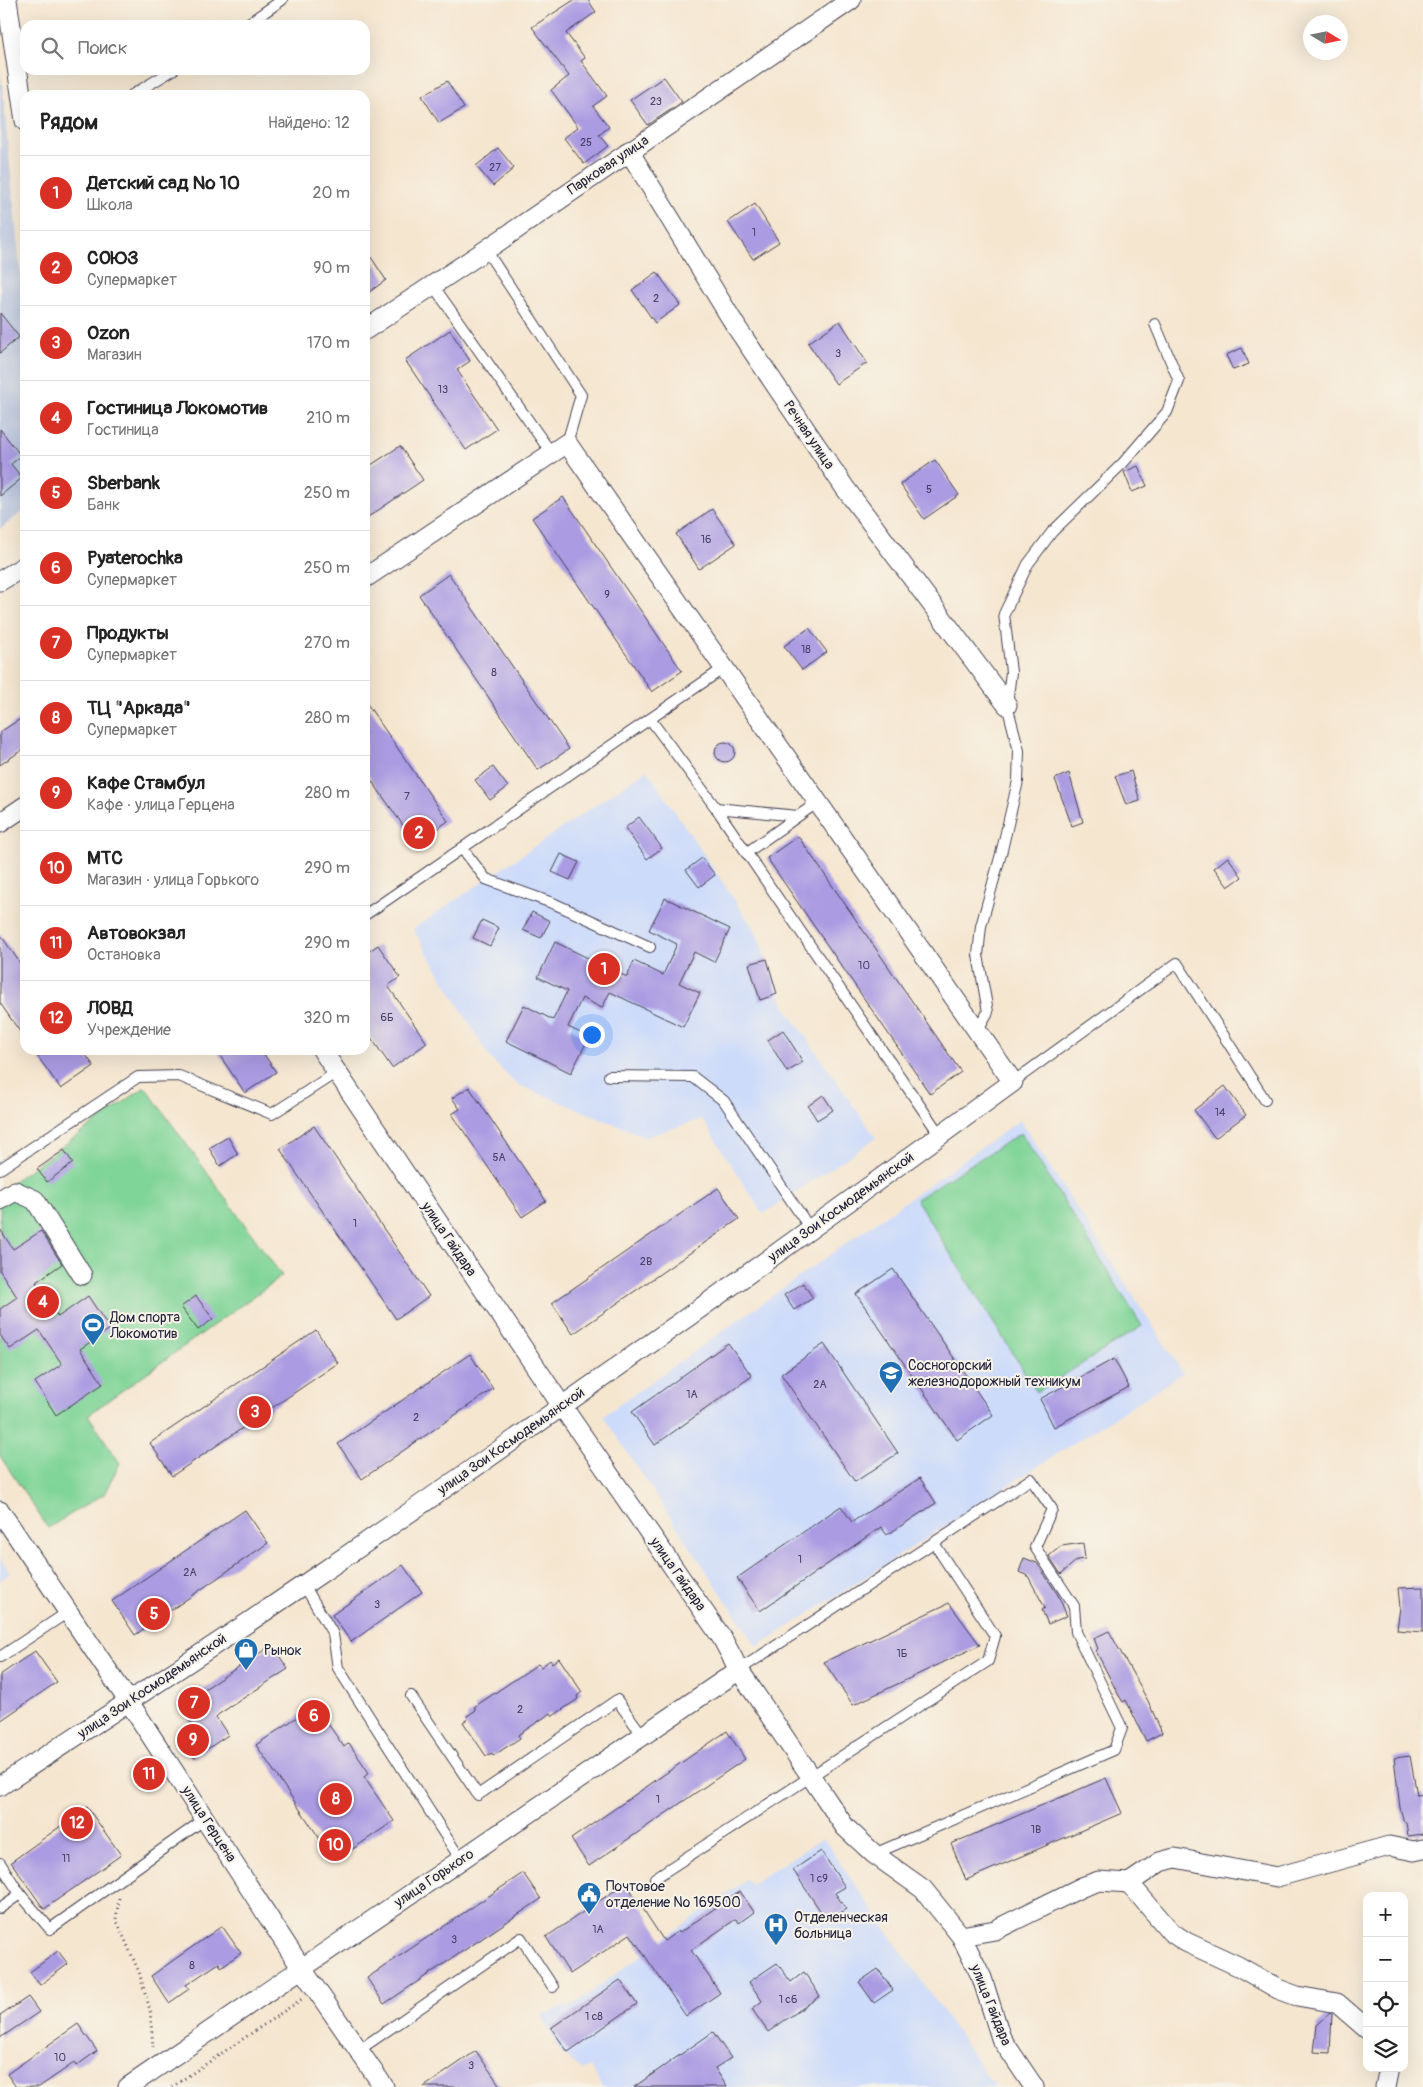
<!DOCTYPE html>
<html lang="ru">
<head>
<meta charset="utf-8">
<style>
  :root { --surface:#fff; --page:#f6f6f6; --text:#222; --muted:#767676; --line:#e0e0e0; --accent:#d93025 }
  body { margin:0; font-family:Pangolin,sans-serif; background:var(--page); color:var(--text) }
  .controls { position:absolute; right:15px; bottom:15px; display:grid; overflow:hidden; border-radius:10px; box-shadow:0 5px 20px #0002 }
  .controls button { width:45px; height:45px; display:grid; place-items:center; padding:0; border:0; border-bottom:1px solid var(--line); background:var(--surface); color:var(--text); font:25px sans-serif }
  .compass { position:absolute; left:1303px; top:15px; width:45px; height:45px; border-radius:50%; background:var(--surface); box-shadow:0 5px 20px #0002; rotate:100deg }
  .you { position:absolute; left:591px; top:1034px; width:18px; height:18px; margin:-12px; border:4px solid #fff; border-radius:50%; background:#1a73e8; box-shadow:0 0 0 8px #1a73e833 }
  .badge { display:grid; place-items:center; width:32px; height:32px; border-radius:50%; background:var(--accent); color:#fff; font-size:16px; font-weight:700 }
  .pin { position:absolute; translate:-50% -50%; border:2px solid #fff; box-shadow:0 1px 5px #0006 }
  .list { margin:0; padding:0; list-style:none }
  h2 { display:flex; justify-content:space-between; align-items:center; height:65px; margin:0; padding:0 20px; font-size:21px }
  h2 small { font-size:16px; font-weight:400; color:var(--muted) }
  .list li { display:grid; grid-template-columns:32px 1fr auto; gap:15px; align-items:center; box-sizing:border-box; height:75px; padding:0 20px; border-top:1px solid var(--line) }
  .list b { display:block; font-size:19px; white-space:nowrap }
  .list p { margin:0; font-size:16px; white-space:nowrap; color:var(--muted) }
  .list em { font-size:16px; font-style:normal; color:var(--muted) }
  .icon { flex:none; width:28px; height:28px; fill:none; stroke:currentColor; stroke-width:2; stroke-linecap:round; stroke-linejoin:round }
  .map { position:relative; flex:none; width:1423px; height:2087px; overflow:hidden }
  .search { position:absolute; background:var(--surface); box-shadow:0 5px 20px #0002; left:20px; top:20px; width:350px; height:55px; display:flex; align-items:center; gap:12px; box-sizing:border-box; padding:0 18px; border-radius:15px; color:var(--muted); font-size:19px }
  .panel { position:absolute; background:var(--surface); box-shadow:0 5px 20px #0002; left:20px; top:90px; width:350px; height:965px; border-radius:15px }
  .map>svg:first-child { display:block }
  .built { fill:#cddbfa }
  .industrial { fill:#b9c5de }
  .green { fill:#7fd497; stroke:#507b69 }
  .building { fill:#aa9be2 }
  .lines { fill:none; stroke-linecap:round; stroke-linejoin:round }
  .service-casing { stroke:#423f51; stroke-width:12 }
  .minor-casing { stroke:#423f51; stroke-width:21 }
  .path { stroke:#423f51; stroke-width:3; stroke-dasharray:1 4; stroke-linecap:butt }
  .service { stroke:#fff; stroke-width:10 }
  .minor { stroke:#fff; stroke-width:19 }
  .labels { text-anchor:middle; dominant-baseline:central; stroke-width:4; stroke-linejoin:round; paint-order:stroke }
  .number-label { font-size:11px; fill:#444065 }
  .street-label { font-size:14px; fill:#22223b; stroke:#f7f3e8 }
  .poi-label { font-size:14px; fill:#22223b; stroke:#f7f3e8; text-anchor:start }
</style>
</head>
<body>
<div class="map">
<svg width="1423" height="2087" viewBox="0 0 1423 2087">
  <rect width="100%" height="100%" fill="#f7f3e8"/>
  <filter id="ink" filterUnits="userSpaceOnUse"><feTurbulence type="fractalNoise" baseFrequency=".02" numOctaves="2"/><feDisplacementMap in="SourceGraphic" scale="10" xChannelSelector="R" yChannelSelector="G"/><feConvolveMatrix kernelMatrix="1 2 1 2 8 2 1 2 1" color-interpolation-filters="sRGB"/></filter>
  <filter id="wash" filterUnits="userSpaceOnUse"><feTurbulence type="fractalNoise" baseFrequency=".0096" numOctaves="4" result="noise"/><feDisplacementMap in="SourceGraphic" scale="20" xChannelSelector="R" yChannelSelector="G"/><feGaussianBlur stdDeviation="1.12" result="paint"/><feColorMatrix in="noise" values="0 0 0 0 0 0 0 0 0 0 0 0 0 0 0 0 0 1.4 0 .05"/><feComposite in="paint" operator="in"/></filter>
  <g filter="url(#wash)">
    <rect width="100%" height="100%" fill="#f5e6d0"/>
    <g class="built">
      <path d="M647,770L756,932L785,1007L876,1138L763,1214L702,1119L646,1137L516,1084L490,1058L413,929Z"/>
      <path d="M1020,1120L1183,1373L757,1647L603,1416Z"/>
      <path d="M0,1558L10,1573L0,1581Z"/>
      <path d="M823,1838L995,2087H602L591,2067L582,2070L560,2052L541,2015L576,2003L745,1880L751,1884Z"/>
    </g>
    <path class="industrial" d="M0,66L23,295L25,392V510L0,529Z"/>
    <g class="green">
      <path d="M145,1087L282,1276L88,1415L120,1463L104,1494L48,1528L0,1456V1191Z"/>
      <path d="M1021,1133L1142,1326L1037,1392L916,1199Z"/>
    </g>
    <g id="blocks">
      <g class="building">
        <path d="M574,0H588L596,12L566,33L585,58L581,61L607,96L593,106L609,127L599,135L608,146L584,164L564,138L578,127L551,90L569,76L532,27Z"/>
        <path d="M664,77L682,102L648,125L630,100Z"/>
        <path d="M447,81L464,108L439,123L422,96Z"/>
        <path d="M498,148L514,168L493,186L476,166Z"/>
        <path d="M755,204L779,242L753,259L728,222Z"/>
        <path d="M365,248L386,280L365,295Z"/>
        <path d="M657,272L680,305L655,323L632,290Z"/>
        <path d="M0,313L19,337L0,353Z"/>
        <path d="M840,321L867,363L836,384L808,343Z"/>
        <path d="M450,330L470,361L457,370L497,429L466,450L405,360Z"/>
        <path d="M1242,348L1249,364L1233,370L1226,355Z"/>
        <path d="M0,429L21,456L11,464L22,478L0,496Z"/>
        <path d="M400,446L423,480L365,519V469Z"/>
        <path d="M935,460L959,495L924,519L900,484Z"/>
        <path d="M1138,466L1147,486L1132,492L1124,472Z"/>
        <path d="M563,497L682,671L652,692L532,518Z"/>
        <path d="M712,509L736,544L699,569L676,534Z"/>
        <path d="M449,574L569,749L538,770L419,595Z"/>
        <path d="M809,628L827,652L802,670L784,646Z"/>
        <path d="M365,701L448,821L416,844L365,771Z"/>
        <path d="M25,716V748L0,765V732Z"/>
        <circle cx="725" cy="752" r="10"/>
        <path d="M493,767L508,787L490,800L475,780Z"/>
        <path d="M1131,771L1140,801L1126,805L1115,776Z"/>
        <path d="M1069,773L1083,822L1072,826L1055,779Z"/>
        <path d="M639,817L662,848L647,859L625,828Z"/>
        <path d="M798,836L961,1072L930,1094L767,858Z"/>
        <path d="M561,854L579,862L570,880L552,872Z"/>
        <path d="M1228,857L1242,877L1228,887L1214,868Z"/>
        <path d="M702,858L715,875L699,887L686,870Z"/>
        <path d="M665,898L730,929L714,962L694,952L679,983L700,993L683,1027L610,992L602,1008L582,998L568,1027L589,1037L571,1073L506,1041L524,1005L553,1020L567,991L538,977L555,942L627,977L634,961L663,975L677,944L649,930Z"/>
        <path d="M532,912L550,921L541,938L523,930Z"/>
        <path d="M482,920L499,928L490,946L473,938Z"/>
        <path d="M0,934L25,970V1039L0,1003Z"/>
        <path d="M378,945L400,977L388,986L427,1043L392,1068L365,1029V954Z"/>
        <path d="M767,959L777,994L760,1000L749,964Z"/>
        <path d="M783,1030L803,1062L787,1072L768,1040Z"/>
        <path d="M33,1050H82L94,1066L61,1089Z"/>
        <path d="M216,1050H261L276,1072L245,1093Z"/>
        <path d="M1225,1086L1246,1115L1215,1138L1194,1110Z"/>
        <path d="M469,1087L546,1201L522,1217L452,1114L460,1109L452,1098Z"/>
        <path d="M823,1095L833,1110L817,1120L808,1106Z"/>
        <path d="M314,1126L429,1296L396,1319L280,1149Z"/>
        <path d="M228,1137L238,1154L220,1166L209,1148Z"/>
        <path d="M64,1150L73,1163L47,1182L37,1169Z"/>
        <path d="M718,1188L739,1219L573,1334L552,1303Z"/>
        <path d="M0,1229L13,1249L41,1231L62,1264L36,1282L58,1317L88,1296L110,1329L80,1349L103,1384L56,1415L35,1382L62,1364L39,1330L10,1349L0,1335V1309L17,1297L0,1271Z"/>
        <path d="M893,1269L993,1415L957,1440L856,1294Z"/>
        <path d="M803,1283L813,1298L794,1310L784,1295Z"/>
        <path d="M196,1296L213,1319L198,1330L181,1307Z"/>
        <path d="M316,1330L338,1363L172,1476L150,1443Z"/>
        <path d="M728,1343L752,1376L655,1445L632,1412Z"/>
        <path d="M824,1344L898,1453L855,1482L781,1374Z"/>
        <path d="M470,1354L493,1389L362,1479L338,1444Z"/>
        <path d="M1114,1359L1129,1387L1054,1427L1040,1399Z"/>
        <path d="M920,1478L936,1503L887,1535L881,1527L760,1611L737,1578L841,1506L852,1522Z"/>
        <path d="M245,1510L268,1543L135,1635L112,1601Z"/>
        <path d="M1083,1543L1085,1559L1077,1560L1061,1574L1049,1556L1061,1546Z"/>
        <path d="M1024,1558L1037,1563L1058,1595L1067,1616L1048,1624L1042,1610L1045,1608L1028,1576L1019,1572Z"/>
        <path d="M403,1565L422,1592L351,1642L332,1615Z"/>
        <path d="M1423,1587V1632L1397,1630L1400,1607L1398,1588Z"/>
        <path d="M949,1603L980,1645L853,1705L824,1662Z"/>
        <path d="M1109,1631L1148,1701L1162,1733L1146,1741L1126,1700L1123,1702L1118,1694L1096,1651L1098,1649L1094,1638Z"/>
        <path d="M272,1645L288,1669L219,1714L216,1717L228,1735L194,1758L177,1733L192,1724L178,1702L201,1686L203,1690Z"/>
        <path d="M35,1651L57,1682L0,1721V1675Z"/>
        <path d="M559,1658L582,1692L577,1696L578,1699L553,1716L551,1713L518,1735L520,1738L493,1756L492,1753L486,1756L463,1722L468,1719L467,1716L476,1710L474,1707L538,1664L541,1667L550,1660L552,1663Z"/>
        <path d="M315,1705L344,1747L349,1743L369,1773L364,1777L394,1821L335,1861L256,1745Z"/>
        <path d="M727,1731L745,1759L589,1866L571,1839Z"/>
        <path d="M1410,1756L1417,1795L1423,1794V1834L1408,1836L1406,1822H1404L1400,1808L1394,1758Z"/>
        <path d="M1106,1778L1122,1813L966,1880L951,1844Z"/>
        <path d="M87,1807L121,1855L44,1909L11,1862Z"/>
        <path d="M821,1851L845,1887L835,1893L846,1909L827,1921L793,1870Z"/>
        <path d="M523,1873L541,1899L384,2004L367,1978Z"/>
        <path d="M626,1883L664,1941L678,1931L679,1933L740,1891L754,1912L739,1923L736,1919L691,1950L720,1993L686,2016L630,1934L570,1974L546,1937Z"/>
        <path d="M222,1926L241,1953L221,1967L219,1963L186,1985L189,1989L169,2003L151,1976Z"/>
        <path d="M58,1951L68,1964L40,1985L30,1972Z"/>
        <path d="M777,1963L791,1982L804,1972L820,1996L768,2032L752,2009L762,2001L749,1982Z"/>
        <path d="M878,1969L893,1990L874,2003L859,1982Z"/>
        <path d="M620,1980L637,2004L568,2052L551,2028Z"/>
        <path d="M28,1997L39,2012L0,2038V2016Z"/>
        <path d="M1330,2013L1332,2014L1330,2053L1314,2052L1317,2025Z"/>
        <path d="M78,2024L97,2051L76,2066L74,2063L39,2087H16L7,2074Z"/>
        <path d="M713,2032L731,2058L715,2068L727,2087H634Z"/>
        <path d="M476,2051L501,2087H424Z"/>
      </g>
    </g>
  </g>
  <g filter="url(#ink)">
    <use href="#blocks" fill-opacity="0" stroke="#423f51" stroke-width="1"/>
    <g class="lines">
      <defs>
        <g id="service">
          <path d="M246,25L282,0"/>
          <path d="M132,95L173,70"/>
          <path d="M486,250L581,395L567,443"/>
          <path d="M432,284L552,454"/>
          <path d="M650,719L716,808L940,1135"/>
          <path d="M716,808L798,816"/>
          <path d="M462,848L486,879L555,904L650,947"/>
          <path d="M746,853L818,802"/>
          <path d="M365,915L724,668"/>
          <path d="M977,1031L988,1012L978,955L981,926L1001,854L1018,781L1019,751L1007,705L1011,672L1004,614L1028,564L1052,532L1123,463L1167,412L1179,381L1155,324"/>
          <path d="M609,1076L693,1077L724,1101L811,1230"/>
          <path d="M1013,1082L1177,963L1265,1100"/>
          <path d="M0,1169L138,1077L179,1076L272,1114L337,1072"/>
          <path d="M304,1585L333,1634L338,1668L461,1860"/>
          <path d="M0,1657L68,1612"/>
          <path d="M739,1670L1031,1479L1052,1509L1035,1547L1074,1606L1076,1632L1122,1728L1114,1750L874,1854"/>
          <path d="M411,1696L478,1795L617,1700L643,1736"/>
          <path d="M0,1863L20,1894L50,1929L205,1819"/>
          <path d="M655,1878L988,1661L995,1636L934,1543"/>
          <path d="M0,1908L20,1894"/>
          <path d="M359,2050L521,1938L553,1987"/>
        </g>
        <g id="minor">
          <path d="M7,0L25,121"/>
          <path d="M629,151L737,328L845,488L1007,705"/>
          <path d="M365,330L486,250L851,0"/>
          <path d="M0,581L25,566"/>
          <path d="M0,823L25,806"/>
          <path d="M322,1050L562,1406L722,1638L739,1670L845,1827L874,1854L923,1889L961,1936L982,1978L1001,2038L1034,2087"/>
          <path d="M0,1200L15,1191L35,1200L82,1275"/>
          <path d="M0,1511L129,1702L302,1969L384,2087"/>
          <path d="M0,1786C102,1719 204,1653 305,1584C544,1422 779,1253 1013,1082L567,443L365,578"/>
          <path d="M1129,1883L1171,1932L1186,1942L1238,1966L1278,1989L1297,1996L1337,2003L1367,2029"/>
          <path d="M961,1936L995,1930L1082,1887L1099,1881L1129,1883L1160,1862L1175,1858L1277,1877L1389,1846L1414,1851L1423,1849"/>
          <path d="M128,2087L739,1670"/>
          <path d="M1385,2087L1389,2068"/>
        </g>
      </defs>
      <use href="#service" class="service-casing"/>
      <use href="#minor" class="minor-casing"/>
      <g class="path">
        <path d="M119,1898L116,1919L139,1972L150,2010L153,2047"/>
        <path d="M172,2087L302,1999"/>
      </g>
      <use href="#service" class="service"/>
      <use href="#minor" class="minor"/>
    </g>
  </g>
  <defs>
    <symbol id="stadium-pin" viewBox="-11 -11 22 30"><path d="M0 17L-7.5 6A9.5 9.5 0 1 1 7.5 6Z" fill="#1f6fb2" stroke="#f7f3e8"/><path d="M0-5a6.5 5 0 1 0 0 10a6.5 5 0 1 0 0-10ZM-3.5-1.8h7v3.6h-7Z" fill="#fff"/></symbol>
    <symbol id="university-pin" viewBox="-11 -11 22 30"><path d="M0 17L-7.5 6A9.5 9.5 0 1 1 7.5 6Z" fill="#1f6fb2" stroke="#f7f3e8"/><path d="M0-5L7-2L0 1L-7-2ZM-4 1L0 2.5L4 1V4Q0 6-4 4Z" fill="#fff"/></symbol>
    <symbol id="shop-pin" viewBox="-11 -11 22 30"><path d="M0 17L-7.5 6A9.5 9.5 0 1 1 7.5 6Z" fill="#1f6fb2" stroke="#f7f3e8"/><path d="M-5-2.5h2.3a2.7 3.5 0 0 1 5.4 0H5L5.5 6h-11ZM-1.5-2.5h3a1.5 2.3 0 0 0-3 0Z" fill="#fff"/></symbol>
    <symbol id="civic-pin" viewBox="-11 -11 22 30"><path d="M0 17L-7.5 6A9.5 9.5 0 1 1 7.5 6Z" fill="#1f6fb2" stroke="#f7f3e8"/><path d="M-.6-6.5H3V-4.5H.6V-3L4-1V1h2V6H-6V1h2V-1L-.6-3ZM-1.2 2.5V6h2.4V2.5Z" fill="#fff"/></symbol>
    <symbol id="hospital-pin" viewBox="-11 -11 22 30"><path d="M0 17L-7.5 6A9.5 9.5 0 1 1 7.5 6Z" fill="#1f6fb2" stroke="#f7f3e8"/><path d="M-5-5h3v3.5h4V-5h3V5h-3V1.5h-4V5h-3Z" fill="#fff"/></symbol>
  </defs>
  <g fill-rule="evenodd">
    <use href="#stadium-pin" x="79" y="1311" width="28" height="38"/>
    <use href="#university-pin" x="877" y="1359" width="28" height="38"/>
    <use href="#shop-pin" x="232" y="1636" width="28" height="38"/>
    <use href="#civic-pin" x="575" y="1880" width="28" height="38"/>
    <use href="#hospital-pin" x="762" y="1911" width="28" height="38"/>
  </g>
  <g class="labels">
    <g class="number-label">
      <text x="656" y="101">23</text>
      <text x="586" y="142">25</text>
      <text x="495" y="167">27</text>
      <text x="754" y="232">1</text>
      <text x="656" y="298">2</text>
      <text x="838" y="353">3</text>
      <text x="443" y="389">13</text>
      <text x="929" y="489">5</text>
      <text x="706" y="539">16</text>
      <text x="607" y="594">9</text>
      <text x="806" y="649">18</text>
      <text x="494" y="672">8</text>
      <text x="407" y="796">7</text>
      <text x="864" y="965">10</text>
      <text x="387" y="1017">6Б</text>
      <text x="1220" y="1112">14</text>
      <text x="499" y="1157">5А</text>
      <text x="355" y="1223">1</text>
      <text x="646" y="1261">2В</text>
      <text x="820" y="1384">2А</text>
      <text x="692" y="1394">1А</text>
      <text x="416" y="1417">2</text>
      <text x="800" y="1559">1</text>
      <text x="190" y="1572">2А</text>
      <text x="377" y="1604">3</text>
      <text x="902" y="1653">1Б</text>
      <text x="520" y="1709">2</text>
      <text x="658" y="1799">1</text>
      <text x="1036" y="1829">1В</text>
      <text x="66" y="1858">11</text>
      <text x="819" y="1878">1 с9</text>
      <text x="598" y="1929">1А</text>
      <text x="454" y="1939">3</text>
      <text x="192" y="1965">8</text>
      <text x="788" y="1999">1 с6</text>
      <text x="594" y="2016">1 с8</text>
      <text x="60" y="2057">10</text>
      <text x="471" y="2065">3</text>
    </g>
    <g class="street-label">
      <text transform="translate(608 165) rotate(-34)">Парковая улица</text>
      <text transform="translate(809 435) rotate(56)">Речная улица</text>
      <text transform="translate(841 1207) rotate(-36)">улица Зои Космодемьянской</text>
      <text transform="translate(449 1239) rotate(56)">улица Гайдара</text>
      <text transform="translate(511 1441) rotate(-35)">улица Зои Космодемьянской</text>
      <text transform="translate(678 1574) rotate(55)">улица Гайдара</text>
      <text transform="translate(152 1686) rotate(-34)">улица Зои Космодемьянской</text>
      <text transform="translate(209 1824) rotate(57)">улица Герцена</text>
      <text transform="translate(434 1878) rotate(-34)">улица Горького</text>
      <text transform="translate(991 2005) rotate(68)">улица Гайдара</text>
    </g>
    <g class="poi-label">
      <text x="110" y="1317">Дом спорта<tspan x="110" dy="16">Локомотив</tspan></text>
      <text x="908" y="1365">Сосногорский<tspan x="908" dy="16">железнодорожный техникум</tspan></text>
      <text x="264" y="1650">Рынок</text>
      <text x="606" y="1886">Почтовое<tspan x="606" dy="16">отделение № 169500</tspan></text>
      <text x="794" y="1917">Отделенческая<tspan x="794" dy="16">больница</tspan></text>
    </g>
  </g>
</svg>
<div class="controls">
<button>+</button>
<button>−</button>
<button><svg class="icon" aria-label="locate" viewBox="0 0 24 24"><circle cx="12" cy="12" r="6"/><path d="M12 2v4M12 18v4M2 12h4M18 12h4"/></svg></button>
<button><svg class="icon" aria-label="layers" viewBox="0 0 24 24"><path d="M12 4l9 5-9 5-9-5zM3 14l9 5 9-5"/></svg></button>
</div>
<svg class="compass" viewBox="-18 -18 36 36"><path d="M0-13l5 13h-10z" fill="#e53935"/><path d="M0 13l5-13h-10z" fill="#767676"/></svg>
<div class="you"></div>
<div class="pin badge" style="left:604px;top:969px">1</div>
<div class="pin badge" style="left:419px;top:833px">2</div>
<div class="pin badge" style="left:255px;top:1412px">3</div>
<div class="pin badge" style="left:43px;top:1302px">4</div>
<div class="pin badge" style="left:154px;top:1614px">5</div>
<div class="pin badge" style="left:314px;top:1716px">6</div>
<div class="pin badge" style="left:194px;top:1703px">7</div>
<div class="pin badge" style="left:336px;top:1799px">8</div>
<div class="pin badge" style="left:193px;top:1740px">9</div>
<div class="pin badge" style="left:335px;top:1845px">10</div>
<div class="pin badge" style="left:149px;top:1774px">11</div>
<div class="pin badge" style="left:77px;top:1823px">12</div>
<div class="search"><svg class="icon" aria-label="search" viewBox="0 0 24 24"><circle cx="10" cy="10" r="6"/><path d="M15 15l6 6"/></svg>Поиск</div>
<section class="panel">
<h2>Рядом<small>Найдено: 12</small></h2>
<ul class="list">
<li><span class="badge">1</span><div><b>Детский сад № 10</b><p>Школа</p></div><em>20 m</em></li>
<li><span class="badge">2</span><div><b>СОЮЗ</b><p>Супермаркет</p></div><em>90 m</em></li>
<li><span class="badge">3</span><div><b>Ozon</b><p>Магазин</p></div><em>170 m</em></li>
<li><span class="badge">4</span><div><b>Гостиница Локомотив</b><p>Гостиница</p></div><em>210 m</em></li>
<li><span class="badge">5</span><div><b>Sberbank</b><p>Банк</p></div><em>250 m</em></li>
<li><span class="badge">6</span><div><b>Pyaterochka</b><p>Супермаркет</p></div><em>250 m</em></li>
<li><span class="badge">7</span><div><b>Продукты</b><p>Супермаркет</p></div><em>270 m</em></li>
<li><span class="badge">8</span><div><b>ТЦ &quot;Аркада&quot;</b><p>Супермаркет</p></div><em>280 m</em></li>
<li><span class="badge">9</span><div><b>Кафе Стамбул</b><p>Кафе · улица Герцена</p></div><em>280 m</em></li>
<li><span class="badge">10</span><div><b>МТС</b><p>Магазин · улица Горького</p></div><em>290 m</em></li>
<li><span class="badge">11</span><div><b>Автовокзал</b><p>Остановка</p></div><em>290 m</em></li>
<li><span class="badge">12</span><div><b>ЛОВД</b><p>Учреждение</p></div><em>320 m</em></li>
</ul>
</section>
</div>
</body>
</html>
